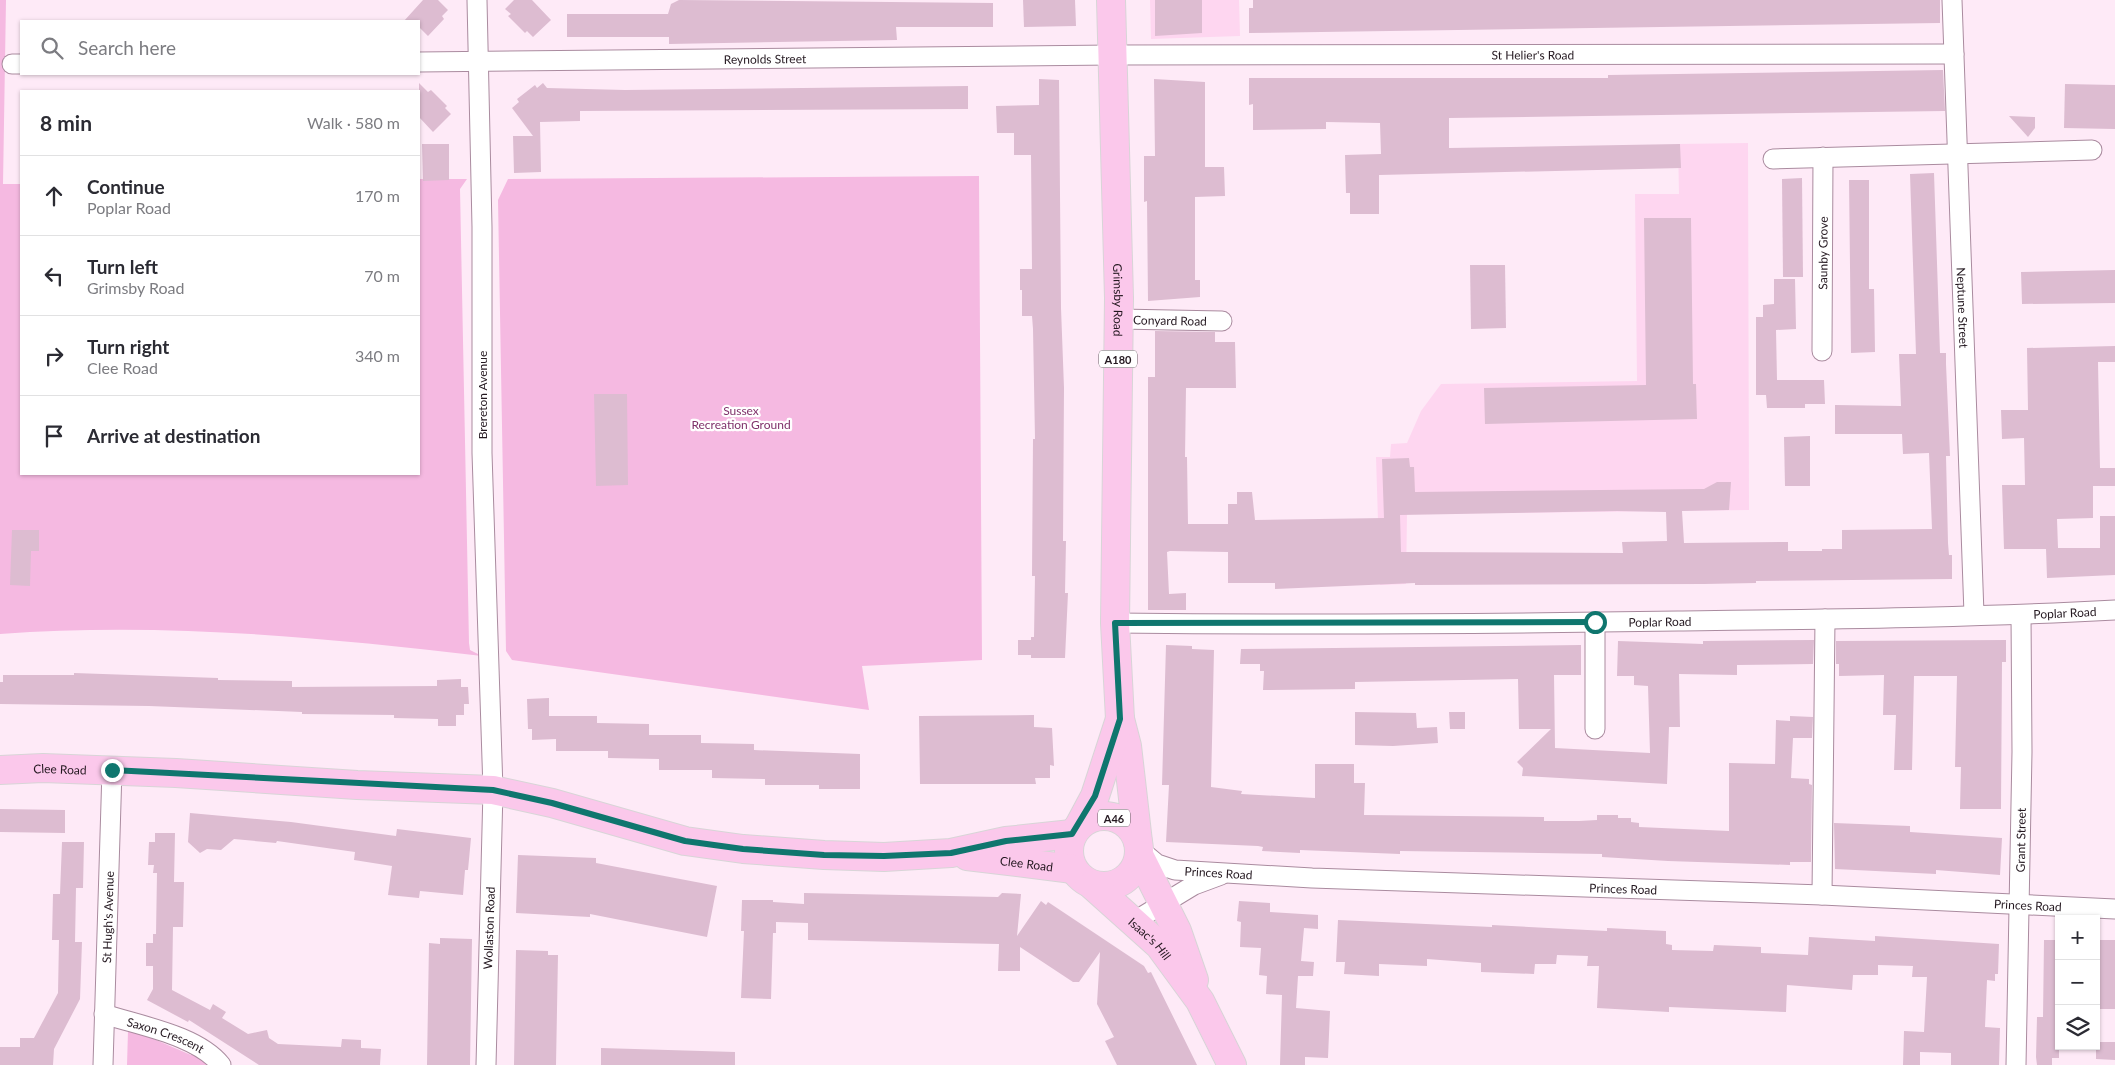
<!DOCTYPE html>
<html lang="en">
<head>
<meta charset="utf-8">
<style>
  :root { --surface:#fff; --page:#f7f7f7; --text:#2b2b33; --muted:#7c7c81; --line:#e1e1e2 }
  body { margin:0; font-family:Lato,sans-serif; background:var(--page); color:var(--text) }
  .controls { position:absolute; right:15px; bottom:15px; display:grid; overflow:hidden; border-radius:0px; box-shadow:0 1px 4px #0004 }
  .controls button { width:45px; height:45px; display:grid; place-items:center; padding:0; border:0; border-bottom:1px solid var(--line); background:var(--surface); color:var(--text); font:25px sans-serif }
  .stop { position:absolute; width:15px; height:15px; margin:-11px; border:4px solid #0f766e; border-radius:50%; background:#fff }
  .stop.end { background:#0f766e; border-color:#fff; box-shadow:0 1px 5px #0008 }
  .list { margin:0; padding:0; list-style:none }
  h2 { display:flex; justify-content:space-between; align-items:center; height:65px; margin:0; padding:0 20px; font-size:21px }
  h2 small { font-size:16px; font-weight:400; color:var(--muted) }
  .list li { display:grid; grid-template-columns:32px 1fr auto; gap:15px; align-items:center; box-sizing:border-box; height:80px; padding:0 20px; border-top:1px solid var(--line) }
  .list b { display:block; font-size:19px; white-space:nowrap }
  .list p { margin:0; font-size:16px; white-space:nowrap; color:var(--muted) }
  .list em { font-size:16px; font-style:normal; color:var(--muted) }
  .icon { flex:none; width:28px; height:28px; fill:none; stroke:currentColor; stroke-width:2; stroke-linecap:round; stroke-linejoin:round }
  .map { position:relative; flex:none; width:2115px; height:1065px; overflow:hidden }
  .search { position:absolute; background:var(--surface); box-shadow:0 1px 4px #0004; left:20px; top:20px; width:400px; height:55px; display:flex; align-items:center; gap:12px; box-sizing:border-box; padding:0 18px; border-radius:0px; color:var(--muted); font-size:19px }
  .panel { position:absolute; background:var(--surface); box-shadow:0 1px 4px #0004; left:20px; top:90px; width:400px; height:385px; border-radius:0px }
  .map>svg:first-child { display:block }
  .built { fill:#fed6f0 }
  .green { fill:#f5b9e1 }
  .building { fill:#ddbcd1; fill-rule:evenodd }
  .lines { fill:none; stroke-linecap:round; stroke-linejoin:round }
  .street-casing { stroke:#aa8b9f; stroke-width:21 }
  .primary-casing { stroke:#d8d5d7; stroke-width:30 }
  .street { stroke:#fff; stroke-width:19 }
  .primary { stroke:#fbc8eb; stroke-width:28 }
  .route { stroke:#0f766e; stroke-width:6 }
  .labels { text-anchor:middle; dominant-baseline:central; stroke-width:4.5; stroke-linejoin:round; paint-order:stroke }
  .shield { fill:#fff; stroke:#665d63; stroke-width:1 }
  .shield-label { font-size:11px; font-weight:bold; fill:#241820 }
  .street-label { font-size:12px; fill:#241820; stroke:#fff }
  .park-label { font-size:12px; fill:#7f316a; stroke:#fff }
</style>
</head>
<body>
<div class="map">
<svg width="2115" height="1065" viewBox="0 0 2115 1065">
  <rect width="100%" height="100%" fill="#feeaf7"/>
  <g class="built">
    <path d="M1150,0H1239L1240,36L1151,39Z"/>
    <path d="M1748,143L1749,510L1407,514L1406,584L1380,585L1376,457H1390L1391,444L1407,443L1421,411L1441,384L1637,381L1635,194H1679L1678,144Z"/>
  </g>
  <g class="green">
    <path d="M0,0H6L3,184H21V474H419V179H467L460,189L469,643L470,650L482,656C321,637 161,622 0,634Z"/>
    <path d="M979,176L982,660L862,666L869,710L512,660L506,651L498,200L508,179Z"/>
    <path d="M133,1030L191,1055L195,1049L216,1065H127L128,1031Z"/>
  </g>
  <g class="building">
    <path d="M423,0H438L448,10L442,16L444,19L428,36L419,27V21H404Z"/>
    <path d="M514,0H532L551,20L533,37L527,31L525,33L508,16L511,14L505,9Z"/>
    <path d="M679,0L993,3V27H896L897,40L669,44V37H567V14H668L671,4Z"/>
    <path d="M1023,0H1075L1076,26L1024,27Z"/>
    <path d="M1155,0H1202V33L1155,36Z"/>
    <path d="M1253,0H1940V23L1249,33V8H1253Z"/>
    <path d="M1943,70L1945,111L1449,118V148L1680,144L1681,168L1379,175V214H1350V193H1346L1345,155L1381,154L1380,123L1326,122V129L1253,130V104L1249,105V78H1608V75Z"/>
    <path d="M1039,79L1059,80L1061,308L1064,388L1063,541H1066L1065,593H1068L1065,658H1031V655H1018V640H1031V637H1034L1035,576H1032L1033,439H1035L1033,329L1032,316H1022V290H1020V269H1032L1031,155H1014V133H997L996,106L1039,105Z"/>
    <path d="M1154,79L1205,82V167H1224L1225,196L1195,197V280H1200V297L1148,301L1147,201L1144,202V156H1155Z"/>
    <path d="M419,83L428,92L431,90L447,106L445,108L451,114L433,132L419,117Z"/>
    <path d="M543,83L547,88L625,90L968,86V109L580,111V121L540,122L541,172L514,173L513,136H533L512,108L519,102L517,99L535,85L537,88Z"/>
    <path d="M2065,84L2115,85V129L2064,128Z"/>
    <path d="M2009,116L2035,117V128L2028,137Z"/>
    <path d="M422,144H449V180L423,181Z"/>
    <path d="M1934,173L1940,353H1946V364L1950,456H1946L1948,543L1949,555H1952V579L1756,581V583L1704,584L1415,585V583L1275,589V583H1228V552L1170,551L1167,552L1169,594L1186,593V610H1148V377H1155V331L1215,332V342H1235L1236,388H1186L1185,457H1187L1188,524H1228V504H1237V492H1252L1255,520L1384,518L1382,459L1409,458L1410,467H1414L1415,492L1704,489L1717,482H1731L1729,510L1682,511L1684,543L1788,542V551H1822V549H1842V530L1932,529L1929,453L1903,454L1902,434H1835V405L1901,406L1899,354H1916L1910,174ZM1617,511L1666,512L1667,541L1622,542L1623,553L1401,552L1400,515Z"/>
    <path d="M1802,178L1803,277H1783L1782,179Z"/>
    <path d="M1849,180H1869V289H1874L1875,352L1851,353Z"/>
    <path d="M1644,218H1691L1693,384H1696L1697,419L1485,424L1484,388L1646,385Z"/>
    <path d="M1470,265H1505L1506,328L1471,329Z"/>
    <path d="M2115,270V303L2022,304L2021,272Z"/>
    <path d="M1774,279H1795L1796,329L1776,330L1777,380H1824L1825,404H1805V408H1767L1766,395H1756V317H1763V305L1774,304Z"/>
    <path d="M2115,346V362H2098L2100,468H2115V486H2093V518L2057,519L2058,548H2100V516H2115V575L2047,578L2046,549H2004L2002,485H2025L2024,438L2002,439L2001,410H2028L2027,348Z"/>
    <path d="M594,394H627L628,485L596,486Z"/>
    <path d="M1810,436V486H1785L1784,437Z"/>
    <path d="M12,530H39V551H31L30,586L10,585Z"/>
    <path d="M1814,640L1813,664L1737,665V675L1679,674L1680,727H1669L1667,784L1522,776L1523,768L1517,762L1551,729H1519L1518,679L1355,682V689L1263,690L1264,671H1260V664H1240L1241,649L1581,645V675H1554L1555,748L1650,753L1648,686L1634,685V676H1617L1618,641L1703,644V641Z"/>
    <path d="M2006,640V662H2002L2001,809H1960L1961,767H1955L1957,676H1914L1912,770H1894L1896,715H1883L1884,675L1839,676V664H1836V641Z"/>
    <path d="M1166,645L1192,646V649L1214,650L1211,787L1242,791L1241,794L1315,798V764H1354V783H1365L1364,815L1544,817V821H1579L1597,820V815H1618V818H1631V822L1639,823V827L1729,831V763L1775,764L1776,720L1790,721V716L1813,717L1812,738H1793L1791,778L1809,779V784L1812,785L1811,862H1790V865L1668,861L1602,857V854L1400,851V854L1300,850V853L1262,851L1263,847L1258,846L1166,842L1169,785H1162Z"/>
    <path d="M74,673L218,678V680L292,681V687L437,686V680L461,679V687H468L469,704H464V715H456V726H438V719L394,718V715L302,714V712L149,706L0,704V682H3V675H74Z"/>
    <path d="M549,698V716H597V723L649,724V735H701V743L754,744V750L860,754V789H819V785H765V779L712,778V770H659V759L608,758V751H556V739L532,740V729H528L527,699Z"/>
    <path d="M1355,712L1416,713L1417,728L1437,727L1438,743L1393,746L1355,745Z"/>
    <path d="M1449,712H1465V729H1450Z"/>
    <path d="M1034,715V727L1052,728L1054,766L1050,765V778H1035L1036,784H920L919,716Z"/>
    <path d="M0,809L65,810V833L0,832Z"/>
    <path d="M190,813L291,822L396,836L397,829L471,838L468,870H465L463,895L420,891L419,898L388,895L392,866L354,860L355,852L277,841L276,843L234,839L221,850L207,849L200,853L188,842Z"/>
    <path d="M1834,823L1910,826V832L2002,838L2000,875L1936,870V874L1835,869Z"/>
    <path d="M155,833H175L174,882H184L183,927H173L172,990L210,1010L213,1004L226,1012L222,1018L248,1034L267,1030L269,1038L278,1044L341,1047L342,1039L361,1040V1048L381,1049L380,1065H259L189,1020L188,1022L147,1000L153,989V966H146V943H153V934H156L157,873H153L154,865H148L149,842H155Z"/>
    <path d="M62,842H84L83,888H76L75,942H82L80,999L54,1049L53,1065H0V1047H20V1038H34L58,993L59,940H52L53,894H60Z"/>
    <path d="M518,855L596,858V863L717,886L707,937L590,914V917L516,913Z"/>
    <path d="M804,893L998,897L1002,893L1021,894L1017,936L1041,901L1046,905L1048,902L1144,966L1148,973L1151,972L1197,1065H1117L1105,1041L1114,1037L1097,1004L1100,952L1079,982H1073L1020,947V971H998L999,944L808,940V923L776,922V933H773L771,999L741,998L744,931H741L742,900H773V902L804,904Z"/>
    <path d="M1239,901L1270,903V912L1318,915V929L1304,928L1301,961L1314,962L1313,976H1298L1296,1008L1330,1011L1328,1058L1305,1057V1065H1280L1282,995L1266,994L1267,976L1259,975L1261,948L1240,947L1241,922L1237,921Z"/>
    <path d="M1338,920L1492,927V925L1607,931V928L1666,931V944L1672,945V950L1713,951L1714,945L1761,947V953L1808,955L1809,937L1875,941V936L1999,944L1998,974H1995V981L1987,980L1985,1027L2000,1028L1999,1065H1951V1053L1920,1052V1065H1903L1904,1031L1924,1032L1927,977H1912L1913,966L1878,965V975H1853L1852,990L1787,985L1786,1012L1669,1007V1012L1597,1008L1599,966H1587L1588,956L1557,955L1556,964H1535L1534,974L1481,972V963L1427,959V966L1379,964V976L1344,974L1345,962H1336Z"/>
    <path d="M440,938L472,939L470,1065H427L429,943L440,944Z"/>
    <path d="M2044,940H2059V1058H2052V1065H2037L2036,1057L2037,1017H2043Z"/>
    <rect x="2096" y="940" width="19" height="69"/>
    <path d="M516,950L548,951V955H558L556,1065H514Z"/>
    <path d="M2096,1042H2115V1060L2096,1059Z"/>
    <path d="M601,1048L735,1052V1065H601Z"/>
  </g>
  <g class="lines">
    <defs>
      <g id="street">
        <path d="M477,0L482,227V453L493,790L486,1065"/>
        <path id="s1" d="M1952,0L1974,614"/>
        <path id="s2" d="M419,62L1113,55L1954,54"/>
        <path d="M12,64H21"/>
        <path d="M1773,159L2092,150"/>
        <path id="s3" d="M1119,319L1222,321"/>
        <path id="s4" d="M1822,351L1823,157"/>
        <path d="M1595,622V729"/>
        <path id="s5" d="M1115,623C1303,625 1490,624 1678,621C1824,619 1970,618 2115,610"/>
        <path id="s6" d="M1139,849L1157,864L1175,870L1312,878L1822,895L2115,909"/>
        <path d="M1822,895L1825,619"/>
        <path d="M1133,922L1194,885L1221,875"/>
        <path id="s7" d="M104,1014C140,1026 197,1035 221,1065"/>
        <path id="s8" d="M103,1065L112,770"/>
        <path id="s9" d="M2016,1065L2022,752L2021,615"/>
      </g>
      <g id="primary">
        <path id="s10" d="M1111,0L1119,298L1115,623L1120,719L1127,746L1138,842"/>
        <path id="s11" d="M0,770L43,768L176,773L357,785L493,790L552,803L685,841L743,849L824,855L884,857L951,853L1006,841L1072,834"/>
        <circle cx="1104" cy="851" r="35"/>
        <path d="M1079,826L1095,796L1120,719"/>
        <path d="M1139,855L1177,931L1194,980"/>
        <path id="s12" d="M967,856L1073,869"/>
        <path id="s13" d="M1092,885L1159,945L1200,1001L1232,1065"/>
      </g>
    </defs>
    <use href="#street" class="street-casing"/>
    <use href="#primary" class="primary-casing"/>
    <use href="#street" class="street"/>
    <use href="#primary" class="primary"/>
  </g>
  <g class="lines">
    <path class="route" d="M112,770L493,790L552,803L685,841L743,849L824,855L884,856L951,853L1006,841L1072,834L1095,796L1120,719L1115,623L1595,622"/>
  </g>
  <g class="labels">
    <g class="shield">
      <rect x="1099" y="350.5" width="38" height="17" rx="4"/>
      <rect x="1098" y="809.5" width="32" height="17" rx="4"/>
    </g>
    <g class="shield-label">
      <text x="1118" y="359">A180</text>
      <text x="1114" y="818">A46</text>
    </g>
    <g class="street-label">
      <text stroke="none"><textPath href="#s2" startOffset="1114">St Helier's Road</textPath></text>
      <text stroke="none"><textPath href="#s2" startOffset="346">Reynolds Street</textPath></text>
      <text stroke="none"><textPath href="#s4" startOffset="98">Saunby Grove</textPath></text>
      <text stroke="none"><textPath href="#s10" startOffset="300">Grimsby Road</textPath></text>
      <text stroke="none"><textPath href="#s1" startOffset="308">Neptune Street</textPath></text>
      <text stroke="none"><textPath href="#s3" startOffset="51">Conyard Road</textPath></text>
      <text transform="translate(482 395) rotate(-90)">Brereton Avenue</text>
      <text stroke="none"><textPath href="#s5" startOffset="950">Poplar Road</textPath></text>
      <text stroke="none"><textPath href="#s5" startOffset="545">Poplar Road</textPath></text>
      <text stroke="none"><textPath href="#s11" startOffset="60">Clee Road</textPath></text>
      <text stroke="none"><textPath href="#s9" startOffset="225">Grant Street</textPath></text>
      <text stroke="none"><textPath href="#s12" startOffset="60">Clee Road</textPath></text>
      <text stroke="none"><textPath href="#s6" startOffset="86">Princes Road</textPath></text>
      <text stroke="none"><textPath href="#s6" startOffset="491">Princes Road</textPath></text>
      <text stroke="none"><textPath href="#s6" startOffset="896">Princes Road</textPath></text>
      <text stroke="none"><textPath href="#s8" startOffset="148">St Hugh's Avenue</textPath></text>
      <text transform="translate(489 928) rotate(-88)">Wollaston Road</text>
      <text stroke="none"><textPath href="#s13" startOffset="79">Isaac's Hill</textPath></text>
      <text stroke="none"><textPath href="#s7" startOffset="65">Saxon Crescent</textPath></text>
    </g>
    <g class="park-label">
      <text x="741" y="410">Sussex<tspan x="741" dy="14">Recreation Ground</tspan></text>
    </g>
  </g>
</svg>
<div class="controls">
<button>+</button>
<button>−</button>
<button><svg class="icon" aria-label="layers" viewBox="0 0 24 24"><path d="M12 4l9 5-9 5-9-5zM3 14l9 5 9-5"/></svg></button>
</div>
<div class="stop" style="left:1595px;top:622px"></div>
<div class="stop end" style="left:112px;top:770px"></div>
<div class="search"><svg class="icon" aria-label="search" viewBox="0 0 24 24"><circle cx="10" cy="10" r="6"/><path d="M15 15l6 6"/></svg>Search here</div>
<section class="panel">
<h2>8 min<small>Walk · 580 m</small></h2>
<ul class="list">
<li><svg class="icon" aria-label="ahead" viewBox="0 0 24 24"><path d="M12 20V5M6 11l6-6 6 6"/></svg><div><b>Continue</b><p>Poplar Road</p></div><em>170 m</em></li>
<li><svg class="icon" aria-label="left" viewBox="0 0 24 24"><path d="M17 20v-9H6M10 6l-5 5 5 5"/></svg><div><b>Turn left</b><p>Grimsby Road</p></div><em>70 m</em></li>
<li><svg class="icon" aria-label="right" viewBox="0 0 24 24"><path d="M7 20v-9h11M14 6l5 5-5 5"/></svg><div><b>Turn right</b><p>Clee Road</p></div><em>340 m</em></li>
<li><svg class="icon" aria-label="arrive" viewBox="0 0 24 24"><path d="M6 21V4h12l-3 4 3 4H6"/></svg><div><b>Arrive at destination</b></div></li>
</ul>
</section>
</div>
</body>
</html>
